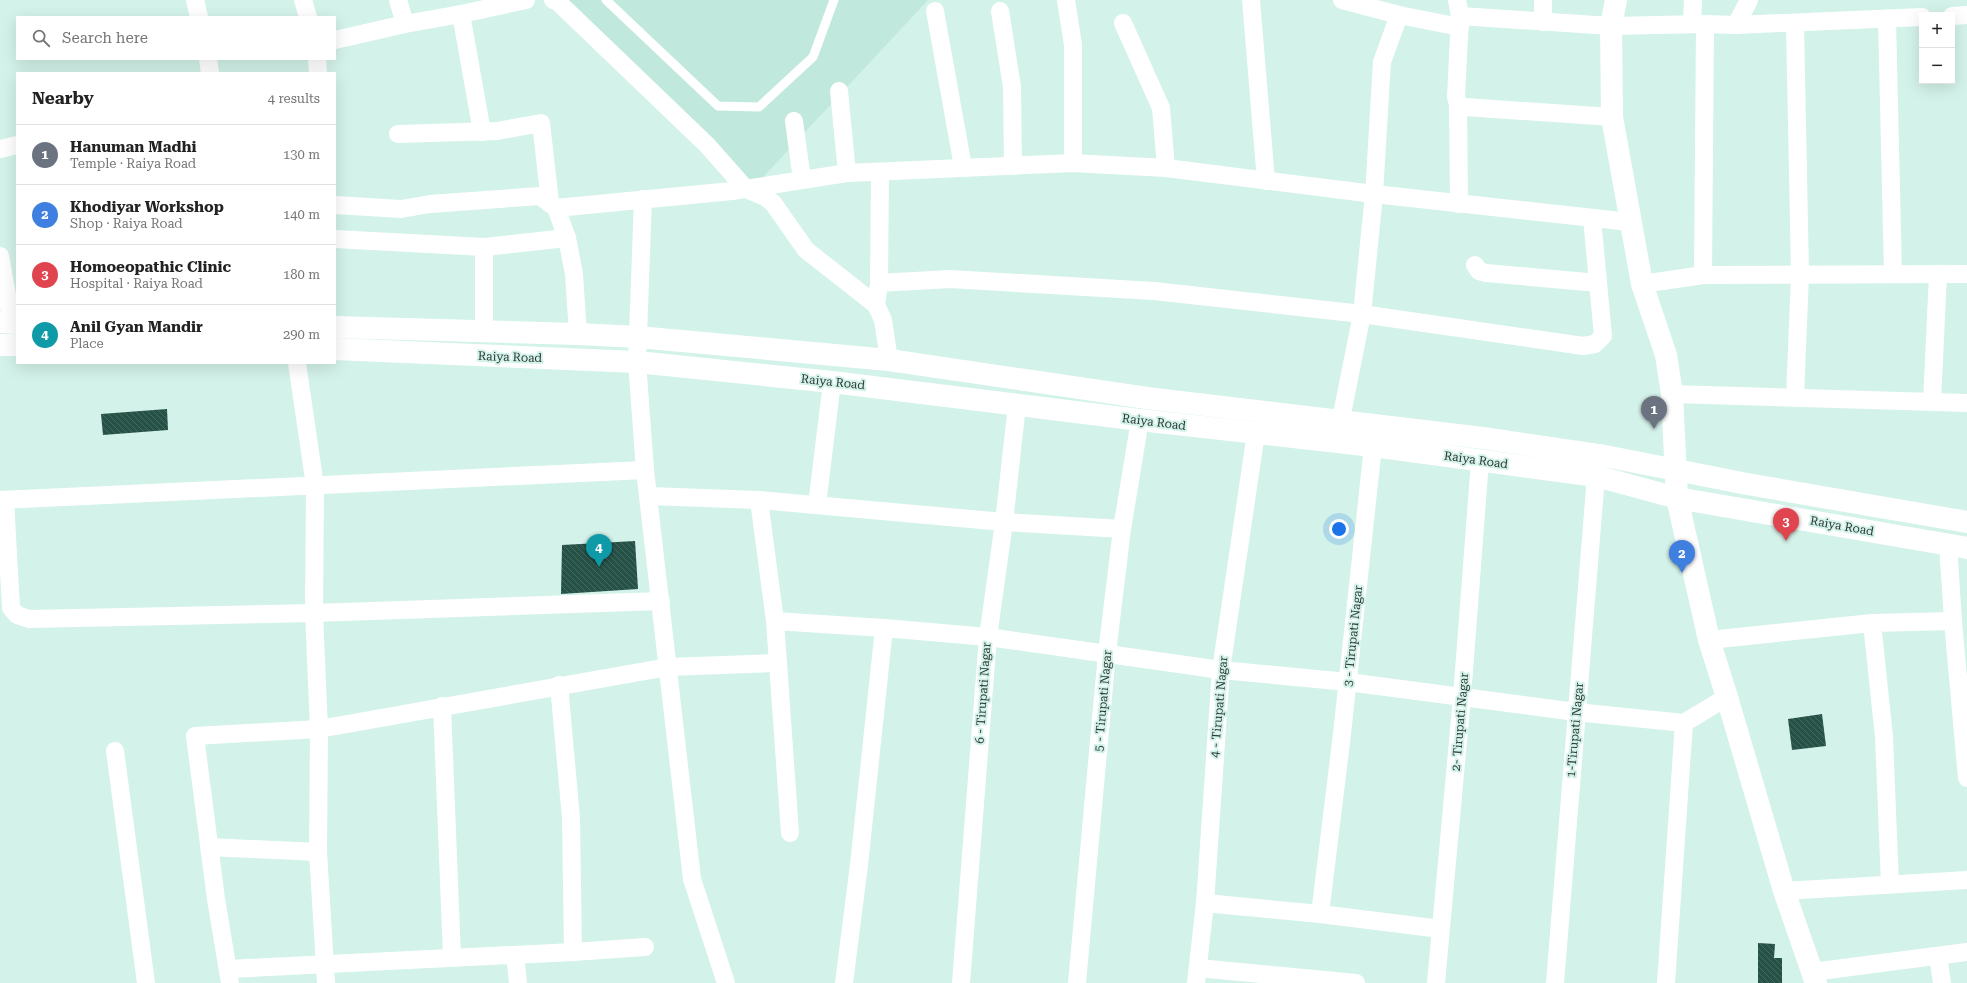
<!DOCTYPE html>
<html lang="en">
<head>
<meta charset="utf-8">
<style>
  :root { --surface:#fff; --page:#f6f6f6; --text:#222; --muted:#767676; --line:#e0e0e0; --accent:#a30718 }
  body { margin:0; font-family:"Roboto Serif",serif; background:var(--page); color:var(--text) }
  .controls { position:absolute; right:12px; top:12px; display:grid; overflow:hidden; border-radius:0px; box-shadow:0 4px 16px #0002 }
  .controls button { width:36px; height:36px; display:grid; place-items:center; padding:0; border:0; border-bottom:1px solid var(--line); background:var(--surface); color:var(--text); font:20px sans-serif }
  .you { position:absolute; left:1339px; top:529px; width:14px; height:14px; margin:-10px; border:3px solid #fff; border-radius:50%; background:#1a73e8; box-shadow:0 0 0 6px #1a73e833 }
  .badge { display:grid; place-items:center; width:26px; height:26px; border-radius:50%; background:var(--accent); color:#fff; font-size:13px; font-weight:700 }
  .pin { position:absolute; translate:-50% -33px; filter:drop-shadow(0 1px 2px #0008) }
  .pin::after { content:''; position:absolute; top:21px; width:14px; height:12px; background:inherit; clip-path:polygon(0 0,100% 0,50% 100%) }
  .list { margin:0; padding:0; list-style:none }
  h2 { display:flex; justify-content:space-between; align-items:center; height:52px; margin:0; padding:0 16px; font-size:17px }
  h2 small { font-size:13px; font-weight:400; color:var(--muted) }
  .list li { display:grid; grid-template-columns:26px 1fr auto; gap:12px; align-items:center; box-sizing:border-box; height:60px; padding:0 16px; border-top:1px solid var(--line) }
  .list b { display:block; font-size:15px; white-space:nowrap }
  .list p { margin:0; font-size:13px; white-space:nowrap; color:var(--muted) }
  .list em { font-size:13px; font-style:normal; color:var(--muted) }
  .icon { flex:none; width:22px; height:22px; fill:none; stroke:currentColor; stroke-width:2; stroke-linecap:round; stroke-linejoin:round }
  .map { position:relative; flex:none; width:1967px; height:983px; overflow:hidden }
  .search { position:absolute; background:var(--surface); box-shadow:0 4px 16px #0002; left:16px; top:16px; width:320px; height:44px; display:flex; align-items:center; gap:10px; box-sizing:border-box; padding:0 14px; border-radius:0px; color:var(--muted); font-size:15px }
  .panel { position:absolute; background:var(--surface); box-shadow:0 4px 16px #0002; left:16px; top:72px; width:320px; height:292px; border-radius:0px }
  .map>svg:first-child { display:block }
  .built { fill:#c0e8dd }
  .building { fill:url(#building-back-hatch) }
  .lines { fill:none; stroke-linecap:round; stroke-linejoin:round }
  .lane { stroke:#fff; stroke-width:9 }
  .street { stroke:#fff; stroke-width:18 }
  .secondary { stroke:#fff; stroke-width:22 }
  .labels { text-anchor:middle; dominant-baseline:central; stroke-width:4; stroke-linejoin:round; paint-order:stroke }
  .street-label { font-size:12px; fill:#2d3935; stroke:#d3f2e9 }
</style>
</head>
<body>
<div class="map">
<svg width="1967" height="983" viewBox="0 0 1967 983">
  <defs>
    <pattern id="building-back-hatch" width="6" height="6" patternUnits="userSpaceOnUse"><rect width="6" height="6" fill="#265147"/><path d="M-1 5l2 2M0 0l6 6M5-1l2 2" fill="none" stroke="#456860"/></pattern>
  </defs>
  <rect width="100%" height="100%" fill="#d3f2e9"/>
  <path class="built" d="M559,0H928L752,189Z"/>
  <g class="building">
    <path d="M167,409L168,430L103,435L101,414Z"/>
    <path d="M635,541L638,589L561,594L562,545Z"/>
    <path d="M1822,714L1826,746L1792,750L1788,719Z"/>
    <path d="M1758,943L1775,944L1774,958H1782V983H1758Z"/>
  </g>
  <g class="lines">
    <path class="lane" d="M606,0L718,106L759,107L813,57L834,0"/>
    <g class="street">
      <path d="M195,0L199,17"/>
      <path d="M303,0L308,17"/>
      <path d="M553,0L558,2L707,145L746,189L765,197L773,203L806,250L876,305L883,320L889,360"/>
      <path d="M1066,0L1073,45V163"/>
      <path d="M1251,0L1266,181"/>
      <path d="M1342,0L1399,15"/>
      <path d="M1457,0L1460,16L1611,26L1705,24L1736,25L1922,17"/>
      <path d="M935,11L963,167"/>
      <path d="M1000,11L1012,87L1013,166"/>
      <path d="M461,14L526,0"/>
      <path d="M1460,16L1456,97L1458,104L1465,107L1612,117"/>
      <path d="M1952,16L1967,15"/>
      <path d="M1887,19L1893,274"/>
      <path d="M1543,22V0"/>
      <path d="M1123,23L1161,108L1166,168"/>
      <path d="M405,24L461,14L482,132"/>
      <path d="M1692,24L1693,0"/>
      <path d="M1736,25L1749,0"/>
      <path d="M335,40L405,24L398,0"/>
      <path d="M208,59L210,73"/>
      <path d="M317,59L318,73"/>
      <path d="M839,91L847,173"/>
      <path d="M1458,104L1459,204"/>
      <path d="M794,121L802,180"/>
      <path d="M398,134L497,131L541,123L550,202"/>
      <path d="M0,149L17,145"/>
      <path d="M643,199L637,362L645,470L692,879L726,983"/>
      <path d="M335,205L401,209L430,204L540,196L556,208L567,238L574,274L578,334"/>
      <path d="M556,208L732,191L847,173L1073,163L1166,168L1374,194L1630,222"/>
      <path d="M335,239L484,247L567,238"/>
      <path d="M0,256L12,323"/>
      <path d="M1475,265L1479,271L1486,273L1598,283"/>
      <path d="M1703,275L1967,274"/>
      <path d="M879,283L880,172"/>
      <path d="M1642,284L1703,275L1705,24"/>
      <path d="M876,305L879,283L950,279L1154,291L1362,314L1583,346L1595,344L1603,336L1592,218"/>
      <path d="M484,332V247"/>
      <path d="M297,363L315,486L314,613L319,729L318,852L326,983"/>
      <path d="M1672,394L1967,403"/>
      <path d="M1795,398L1800,274L1795,23"/>
      <path d="M1932,402L1938,274"/>
      <path d="M1338,434L1362,314L1374,194L1382,62L1399,15L1460,27"/>
      <path d="M649,496L759,500L1004,522L1122,529"/>
      <path d="M0,500L645,470"/>
      <path d="M5,500L11,608L17,615L29,619L314,613L661,601"/>
      <path d="M759,500L775,621L884,628"/>
      <path d="M817,505L832,382"/>
      <path d="M1948,545L1953,621L1967,778"/>
      <path d="M775,621L790,833"/>
      <path d="M1709,640L1872,623"/>
      <path d="M559,685L571,818L573,952"/>
      <path d="M442,706L452,957"/>
      <path d="M115,751L146,983"/>
      <path d="M209,847L318,852"/>
      <path d="M1890,884L1884,737L1872,623L1953,621"/>
      <path d="M1784,891L1967,880"/>
      <path d="M1205,903L1320,914L1441,929"/>
      <path d="M1320,914L1342,734L1373,446"/>
      <path d="M515,955L518,983"/>
      <path d="M1938,956L1942,983"/>
      <path d="M1198,968L1356,983"/>
      <path d="M228,969L573,952L645,947"/>
      <path d="M1812,972L1967,952"/>
      <path d="M230,983L216,899L195,736L319,729L668,667L777,663"/>
      <path d="M844,983L859,865L884,628L988,637L1221,670L1348,682L1576,712L1684,723L1727,697"/>
      <path d="M961,983L988,637L1004,522L1017,405"/>
      <path d="M1077,983L1107,653L1122,529L1140,420"/>
      <path d="M1196,983L1205,903L1221,670L1256,433"/>
      <path d="M1436,983L1462,697L1480,461"/>
      <path d="M1555,983L1596,476"/>
      <path d="M1666,983L1684,723"/>
    </g>
    <g class="secondary">
      <path d="M1616,0L1611,26L1612,117L1642,284L1666,355L1672,394L1677,498L1709,640L1727,697L1784,891L1816,983"/>
      <path d="M0,322L17,323"/>
      <path d="M335,327L578,334L638,337L889,360L1147,398L1483,438L1605,456L1747,484L1967,522"/>
      <path d="M0,345H17"/>
      <path d="M335,349L637,362L832,382L1140,420L1373,446L1596,476L1677,498L1967,548"/>
    </g>
  </g>
  <g class="labels">
    <g class="street-label">
      <text transform="translate(510 357) rotate(2)">Raiya Road</text>
      <text transform="translate(833 382) rotate(6)">Raiya Road</text>
      <text transform="translate(1154 422) rotate(7)">Raiya Road</text>
      <text transform="translate(1476 460) rotate(8)">Raiya Road</text>
      <text transform="translate(1842 526) rotate(10)">Raiya Road</text>
      <text transform="translate(1353 636) rotate(-84)">3 - Tirupati Nagar</text>
      <text transform="translate(983 693) rotate(-86)">6 - Tirupati Nagar</text>
      <text transform="translate(1103 701) rotate(-85)">5 - Tirupati Nagar</text>
      <text transform="translate(1219 707) rotate(-85)">4 - Tirupati Nagar</text>
      <text transform="translate(1460 722) rotate(-85)">2- Tirupati Nagar</text>
      <text transform="translate(1575 730) rotate(-85)">1-Tirupati Nagar</text>
    </g>
  </g>
</svg>
<div class="controls">
<button>+</button>
<button>−</button>
</div>
<div class="you"></div>
<div class="pin badge" style="left:1654px;top:429px;background:#6b7280">1</div>
<div class="pin badge" style="left:1682px;top:573px;background:#3f7fe0">2</div>
<div class="pin badge" style="left:1786px;top:541px;background:#e0444e">3</div>
<div class="pin badge" style="left:599px;top:567px;background:#0f9aa8">4</div>
<div class="search"><svg class="icon" aria-label="search" viewBox="0 0 24 24"><circle cx="10" cy="10" r="6"/><path d="M15 15l6 6"/></svg>Search here</div>
<section class="panel">
<h2>Nearby<small>4 results</small></h2>
<ul class="list">
<li><span class="badge" style="background:#6b7280">1</span><div><b>Hanuman Madhi</b><p>Temple · Raiya Road</p></div><em>130 m</em></li>
<li><span class="badge" style="background:#3f7fe0">2</span><div><b>Khodiyar Workshop</b><p>Shop · Raiya Road</p></div><em>140 m</em></li>
<li><span class="badge" style="background:#e0444e">3</span><div><b>Homoeopathic Clinic</b><p>Hospital · Raiya Road</p></div><em>180 m</em></li>
<li><span class="badge" style="background:#0f9aa8">4</span><div><b>Anil Gyan Mandir</b><p>Place</p></div><em>290 m</em></li>
</ul>
</section>
</div>
</body>
</html>
